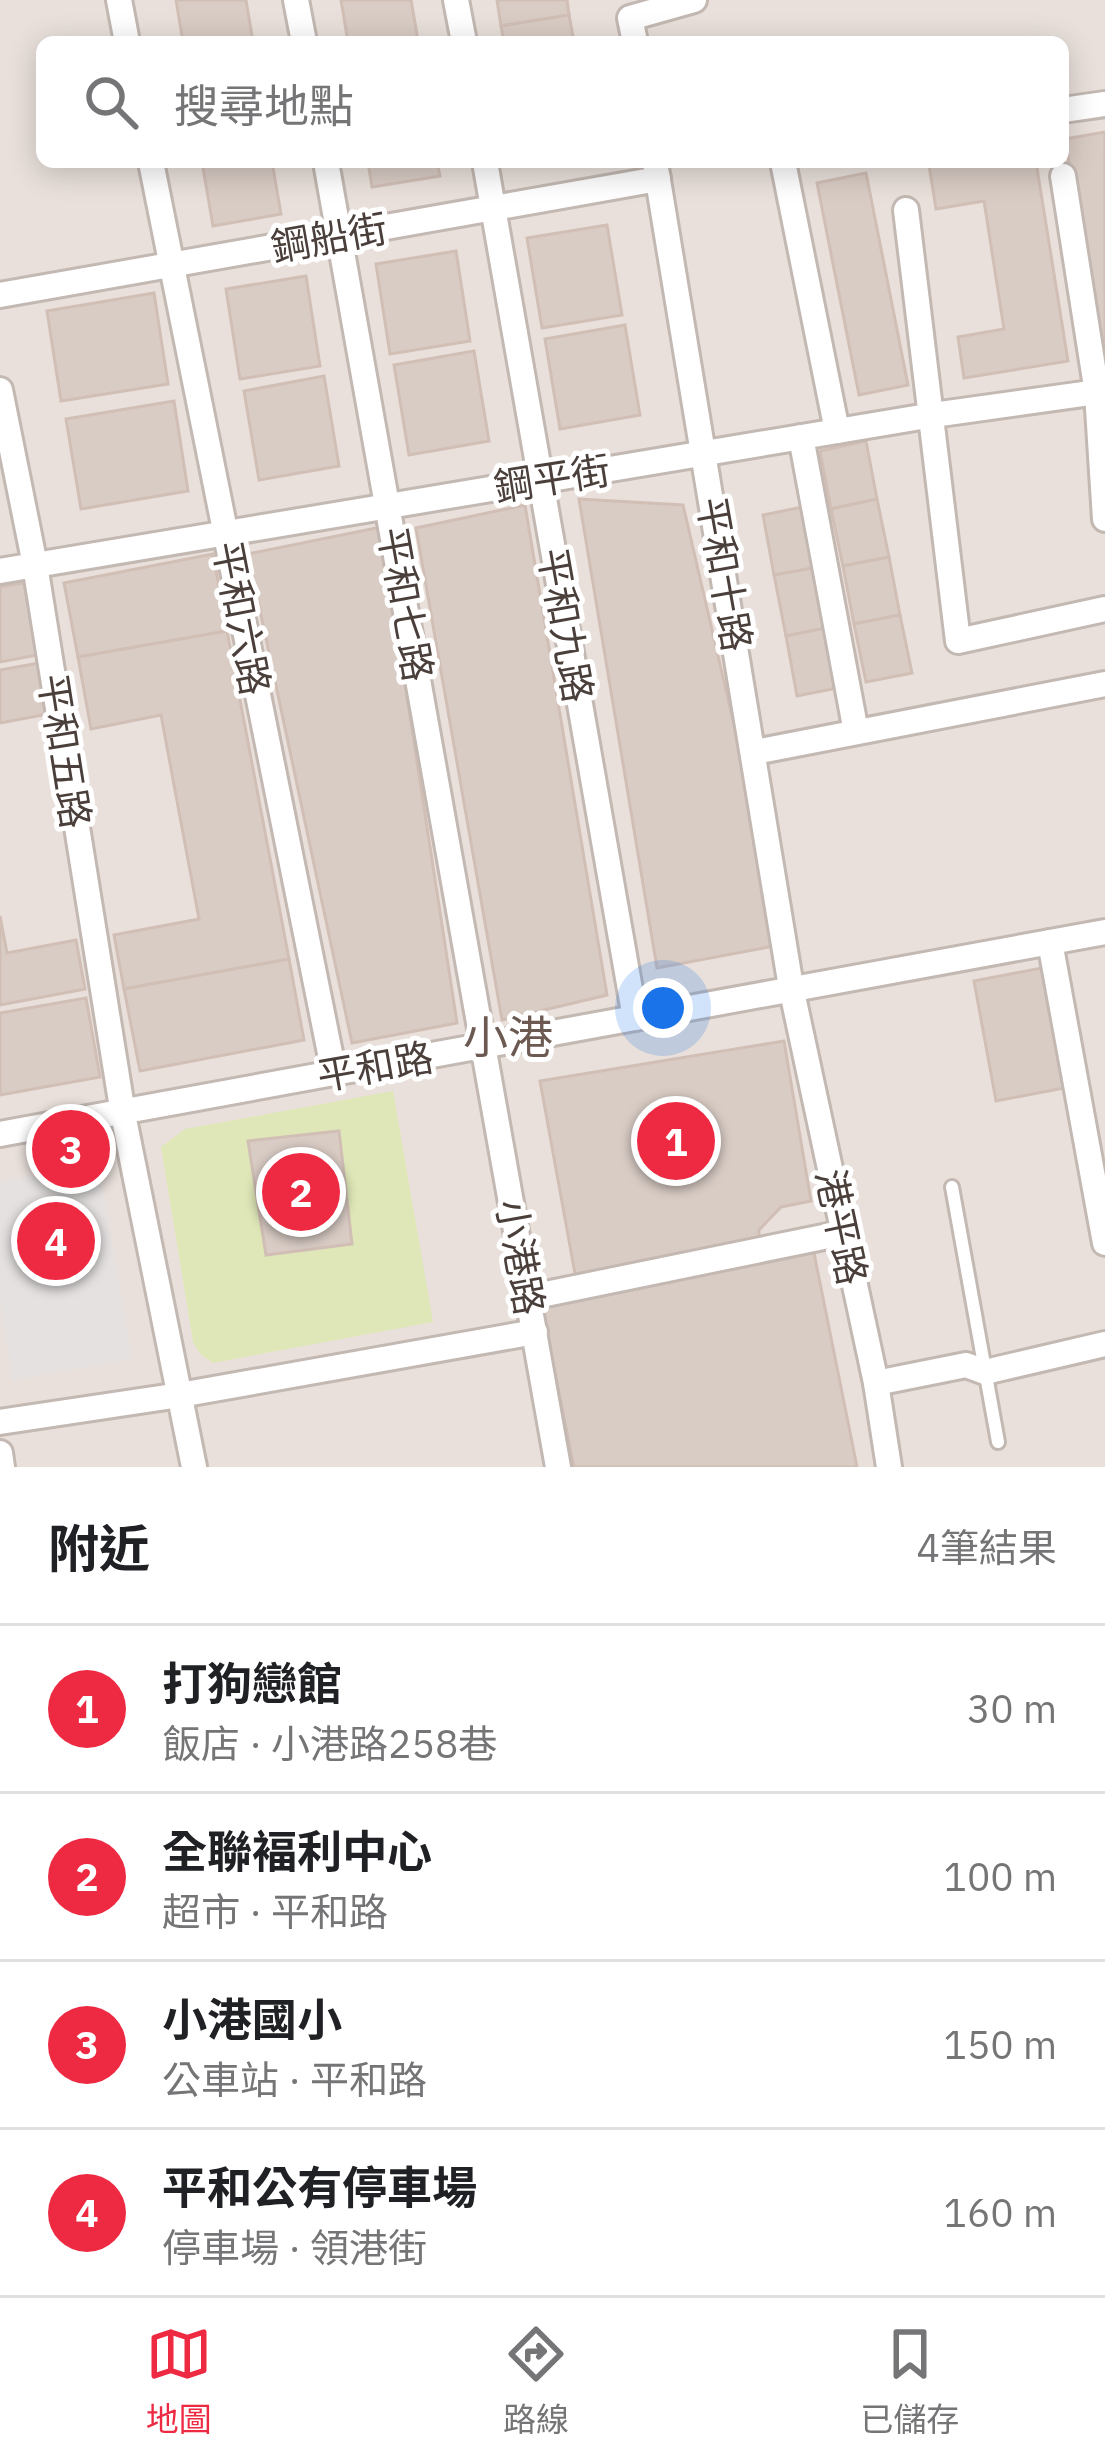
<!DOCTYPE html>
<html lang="zh-TW">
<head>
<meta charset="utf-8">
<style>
  :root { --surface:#fff; --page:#f2f2f2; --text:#202124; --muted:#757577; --line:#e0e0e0; --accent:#ee2a43 }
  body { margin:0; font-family:"IBM Plex Sans","Noto Sans TC",sans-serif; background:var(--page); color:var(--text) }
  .you { position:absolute; left:663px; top:1008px; width:42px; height:42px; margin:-30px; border:9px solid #fff; border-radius:50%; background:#1a73e8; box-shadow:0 0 0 18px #1a73e833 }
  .badge { display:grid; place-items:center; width:78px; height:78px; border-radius:50%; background:var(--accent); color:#fff; font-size:39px; font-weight:700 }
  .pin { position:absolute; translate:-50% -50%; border:6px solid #fff; box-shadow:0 3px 12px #0006 }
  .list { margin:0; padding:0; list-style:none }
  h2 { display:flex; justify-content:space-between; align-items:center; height:156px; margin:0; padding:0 48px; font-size:51px }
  h2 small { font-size:39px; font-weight:400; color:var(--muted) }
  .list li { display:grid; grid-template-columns:78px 1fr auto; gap:36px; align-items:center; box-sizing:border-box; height:168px; padding:0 48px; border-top:3px solid var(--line) }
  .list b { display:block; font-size:45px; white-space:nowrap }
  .list p { margin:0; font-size:39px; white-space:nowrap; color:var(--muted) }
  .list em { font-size:39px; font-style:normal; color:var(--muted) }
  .icon { flex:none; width:66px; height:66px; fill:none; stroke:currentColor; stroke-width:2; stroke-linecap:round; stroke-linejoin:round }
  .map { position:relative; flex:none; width:1105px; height:1467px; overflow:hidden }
  .search { position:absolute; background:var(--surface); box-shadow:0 6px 30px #0003; left:36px; right:36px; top:36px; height:132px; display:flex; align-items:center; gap:30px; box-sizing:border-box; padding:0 42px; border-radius:18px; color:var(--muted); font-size:45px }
  .sheet { height:828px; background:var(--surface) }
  nav { display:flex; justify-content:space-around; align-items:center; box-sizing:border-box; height:168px; border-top:3px solid var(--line); background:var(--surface); font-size:33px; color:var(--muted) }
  nav a { display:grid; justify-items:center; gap:6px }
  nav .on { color:var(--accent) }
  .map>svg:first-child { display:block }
  .residential { fill:#e9e0db; fill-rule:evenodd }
  .green { fill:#dfe7b8 }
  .parking { fill:#e4e1e0 }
  .building { fill:#d9ccc5; stroke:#d1bfb6; stroke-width:3 }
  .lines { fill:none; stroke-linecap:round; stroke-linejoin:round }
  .service-casing { stroke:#c3b8b2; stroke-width:18 }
  .minor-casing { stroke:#c3b8b2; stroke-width:30 }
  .service { stroke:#fff; stroke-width:12 }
  .minor { stroke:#fff; stroke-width:24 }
  .labels { text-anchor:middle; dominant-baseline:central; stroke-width:10; stroke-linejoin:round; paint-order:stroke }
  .street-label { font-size:39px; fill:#4a3f3a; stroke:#fff }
  .quarter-label { font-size:45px; fill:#6c5a52; stroke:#fff }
</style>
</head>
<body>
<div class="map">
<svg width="1105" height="1467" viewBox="0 0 1105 1467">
  <rect width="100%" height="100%" fill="#f5f0ec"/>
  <path class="residential" d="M0,0H1105V1467H0ZM42,42H1063V162H42Z"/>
  <path class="green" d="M393,1091L433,1322L213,1363L200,1354L193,1342L161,1147L185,1129Z"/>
  <path class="parking" d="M99,1164L132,1359L13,1380L0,1301V1181Z"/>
  <g class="building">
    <path d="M176,0H246L253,42H183Z"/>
    <path d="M341,0H411L418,40L348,42Z"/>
    <path d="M497,0H567L569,15L501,26Z"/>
    <path d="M569,15L574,42H504L501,26Z"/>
    <path d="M1105,132V354L1101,355L1065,139Z"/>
    <path d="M202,162H272L281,214L213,226Z"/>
    <path d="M368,162H437L440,176L372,187Z"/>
    <path d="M948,162H1036L1068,361L964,378L958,337L1004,329L984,201L936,209L929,165Z"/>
    <path d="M866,173L908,385L859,395L817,183Z"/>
    <path d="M607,225L622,315L542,328L527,238Z"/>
    <path d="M456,251L470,341L390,354L376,264Z"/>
    <path d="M306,276L320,366L240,379L226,289Z"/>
    <path d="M154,293L168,384L61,401L47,311Z"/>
    <path d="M625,325L640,415L560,429L545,339Z"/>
    <path d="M474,351L489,441L409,455L394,365Z"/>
    <path d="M324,376L339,466L259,480L244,391Z"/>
    <path d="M174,401L188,491L81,509L66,419Z"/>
    <path d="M866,441L877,499L831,509L820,451Z"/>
    <path d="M579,499L683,505L785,944L657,968Z"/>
    <path d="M877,499L889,557L843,566L831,509Z"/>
    <path d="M525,505L607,995L502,1020L416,528Z"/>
    <path d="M807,506L819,567L774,575L763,515Z"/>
    <path d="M381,527L457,1023L352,1043L248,554Z"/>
    <path d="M213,554L227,631L78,657L64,583Z"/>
    <path d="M889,557L900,615L854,624L843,566Z"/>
    <path d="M819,567L830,627L786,636L774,575Z"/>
    <path d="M24,583L37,655L0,662V587Z"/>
    <path d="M900,615L912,673L866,682L854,624Z"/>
    <path d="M830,627L842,687L797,696L786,636Z"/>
    <path d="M227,631L289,959L124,989L114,935L199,919L161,715L91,729L78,657Z"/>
    <path d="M39,663L48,714L0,723V670Z"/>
    <path d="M0,916L7,953L76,940L85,989L0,1005Z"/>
    <path d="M289,959L304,1040L140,1071L124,989Z"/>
    <path d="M1047,967L1069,1087L996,1101L974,981Z"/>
    <path d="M86,998L100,1077L0,1095V1013Z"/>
    <path d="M784,1041L811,1201L781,1207L759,1230V1242L576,1279L540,1081Z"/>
    <path d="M339,1131L352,1244L266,1255L248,1141Z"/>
    <path d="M813,1248L857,1467H574L541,1304Z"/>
  </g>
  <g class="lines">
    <defs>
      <path id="service" d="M952,1187L998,1442"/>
      <g id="minor">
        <path d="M119,0L127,42"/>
        <path d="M296,0L304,42"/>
        <path d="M456,0L464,42"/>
        <path d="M635,42L630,18L694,0"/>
        <path d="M1063,110L1105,104"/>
        <path d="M151,162L334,1073"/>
        <path d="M326,162L558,1467"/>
        <path d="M485,162L635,1018"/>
        <path d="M655,162L791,987L876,1383L889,1467"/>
        <path d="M783,162L837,431"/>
        <path d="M1063,176L1097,393L1105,519"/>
        <path d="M906,210L958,641L1105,609"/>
        <path d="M0,295L658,179"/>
        <path d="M0,390L35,565L123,1114L194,1467"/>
        <path d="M801,437L856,732"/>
        <path d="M0,571L933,415L1105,391"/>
        <path d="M755,752L1105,684"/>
        <path d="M1050,942L1105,1243"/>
        <path d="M0,1134L1105,932"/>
        <path d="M531,1297L843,1233"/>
        <path d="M876,1383L966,1365L985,1372L1105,1344"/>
        <path d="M0,1422L180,1395L535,1332"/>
        <path d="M0,1453L2,1467"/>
      </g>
    </defs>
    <use href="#service" class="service-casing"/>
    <use href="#minor" class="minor-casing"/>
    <use href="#service" class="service"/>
    <use href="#minor" class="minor"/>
  </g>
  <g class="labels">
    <g class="street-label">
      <text transform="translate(329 237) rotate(-10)">鋼船街</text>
      <text transform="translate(552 478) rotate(-9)">鋼平街</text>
      <text transform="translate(725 574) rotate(80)">平和十路</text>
      <text transform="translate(406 604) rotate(80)">平和七路</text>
      <text transform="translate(242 618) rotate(79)">平和六路</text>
      <text transform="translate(566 625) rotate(80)">平和九路</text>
      <text transform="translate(65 751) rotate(81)">平和五路</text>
      <text transform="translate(375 1066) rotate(-10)">平和路</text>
      <text transform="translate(842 1227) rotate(78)">港平路</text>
      <text transform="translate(521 1257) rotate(80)">小港路</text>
    </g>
    <g class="quarter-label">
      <text x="508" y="1036">小港</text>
    </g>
  </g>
</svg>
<div class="you"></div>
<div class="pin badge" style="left:676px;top:1141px">1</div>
<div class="pin badge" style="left:301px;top:1192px">2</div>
<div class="pin badge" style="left:71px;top:1149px">3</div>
<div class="pin badge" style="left:56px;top:1241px">4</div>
<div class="search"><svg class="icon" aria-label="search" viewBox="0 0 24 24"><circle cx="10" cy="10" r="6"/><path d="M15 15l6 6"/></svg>搜尋地點</div>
</div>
<section class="sheet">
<h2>附近<small>4筆結果</small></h2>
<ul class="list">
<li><span class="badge">1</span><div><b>打狗戀館</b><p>飯店 · 小港路258巷</p></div><em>30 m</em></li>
<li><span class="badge">2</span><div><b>全聯褔利中心</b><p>超市 · 平和路</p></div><em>100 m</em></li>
<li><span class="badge">3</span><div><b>小港國小</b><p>公車站 · 平和路</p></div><em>150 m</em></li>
<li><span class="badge">4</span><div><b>平和公有停車場</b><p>停車場 · 領港街</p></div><em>160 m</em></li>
</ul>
</section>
<nav>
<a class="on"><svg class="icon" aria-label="map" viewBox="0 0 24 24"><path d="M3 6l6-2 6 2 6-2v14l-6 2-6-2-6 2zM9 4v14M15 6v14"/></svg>地圖</a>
<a><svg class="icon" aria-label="directions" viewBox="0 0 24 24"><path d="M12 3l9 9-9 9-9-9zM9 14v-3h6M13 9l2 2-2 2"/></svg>路線</a>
<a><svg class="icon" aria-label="saved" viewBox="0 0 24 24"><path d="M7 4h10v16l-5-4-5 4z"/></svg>已儲存</a>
</nav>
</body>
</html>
